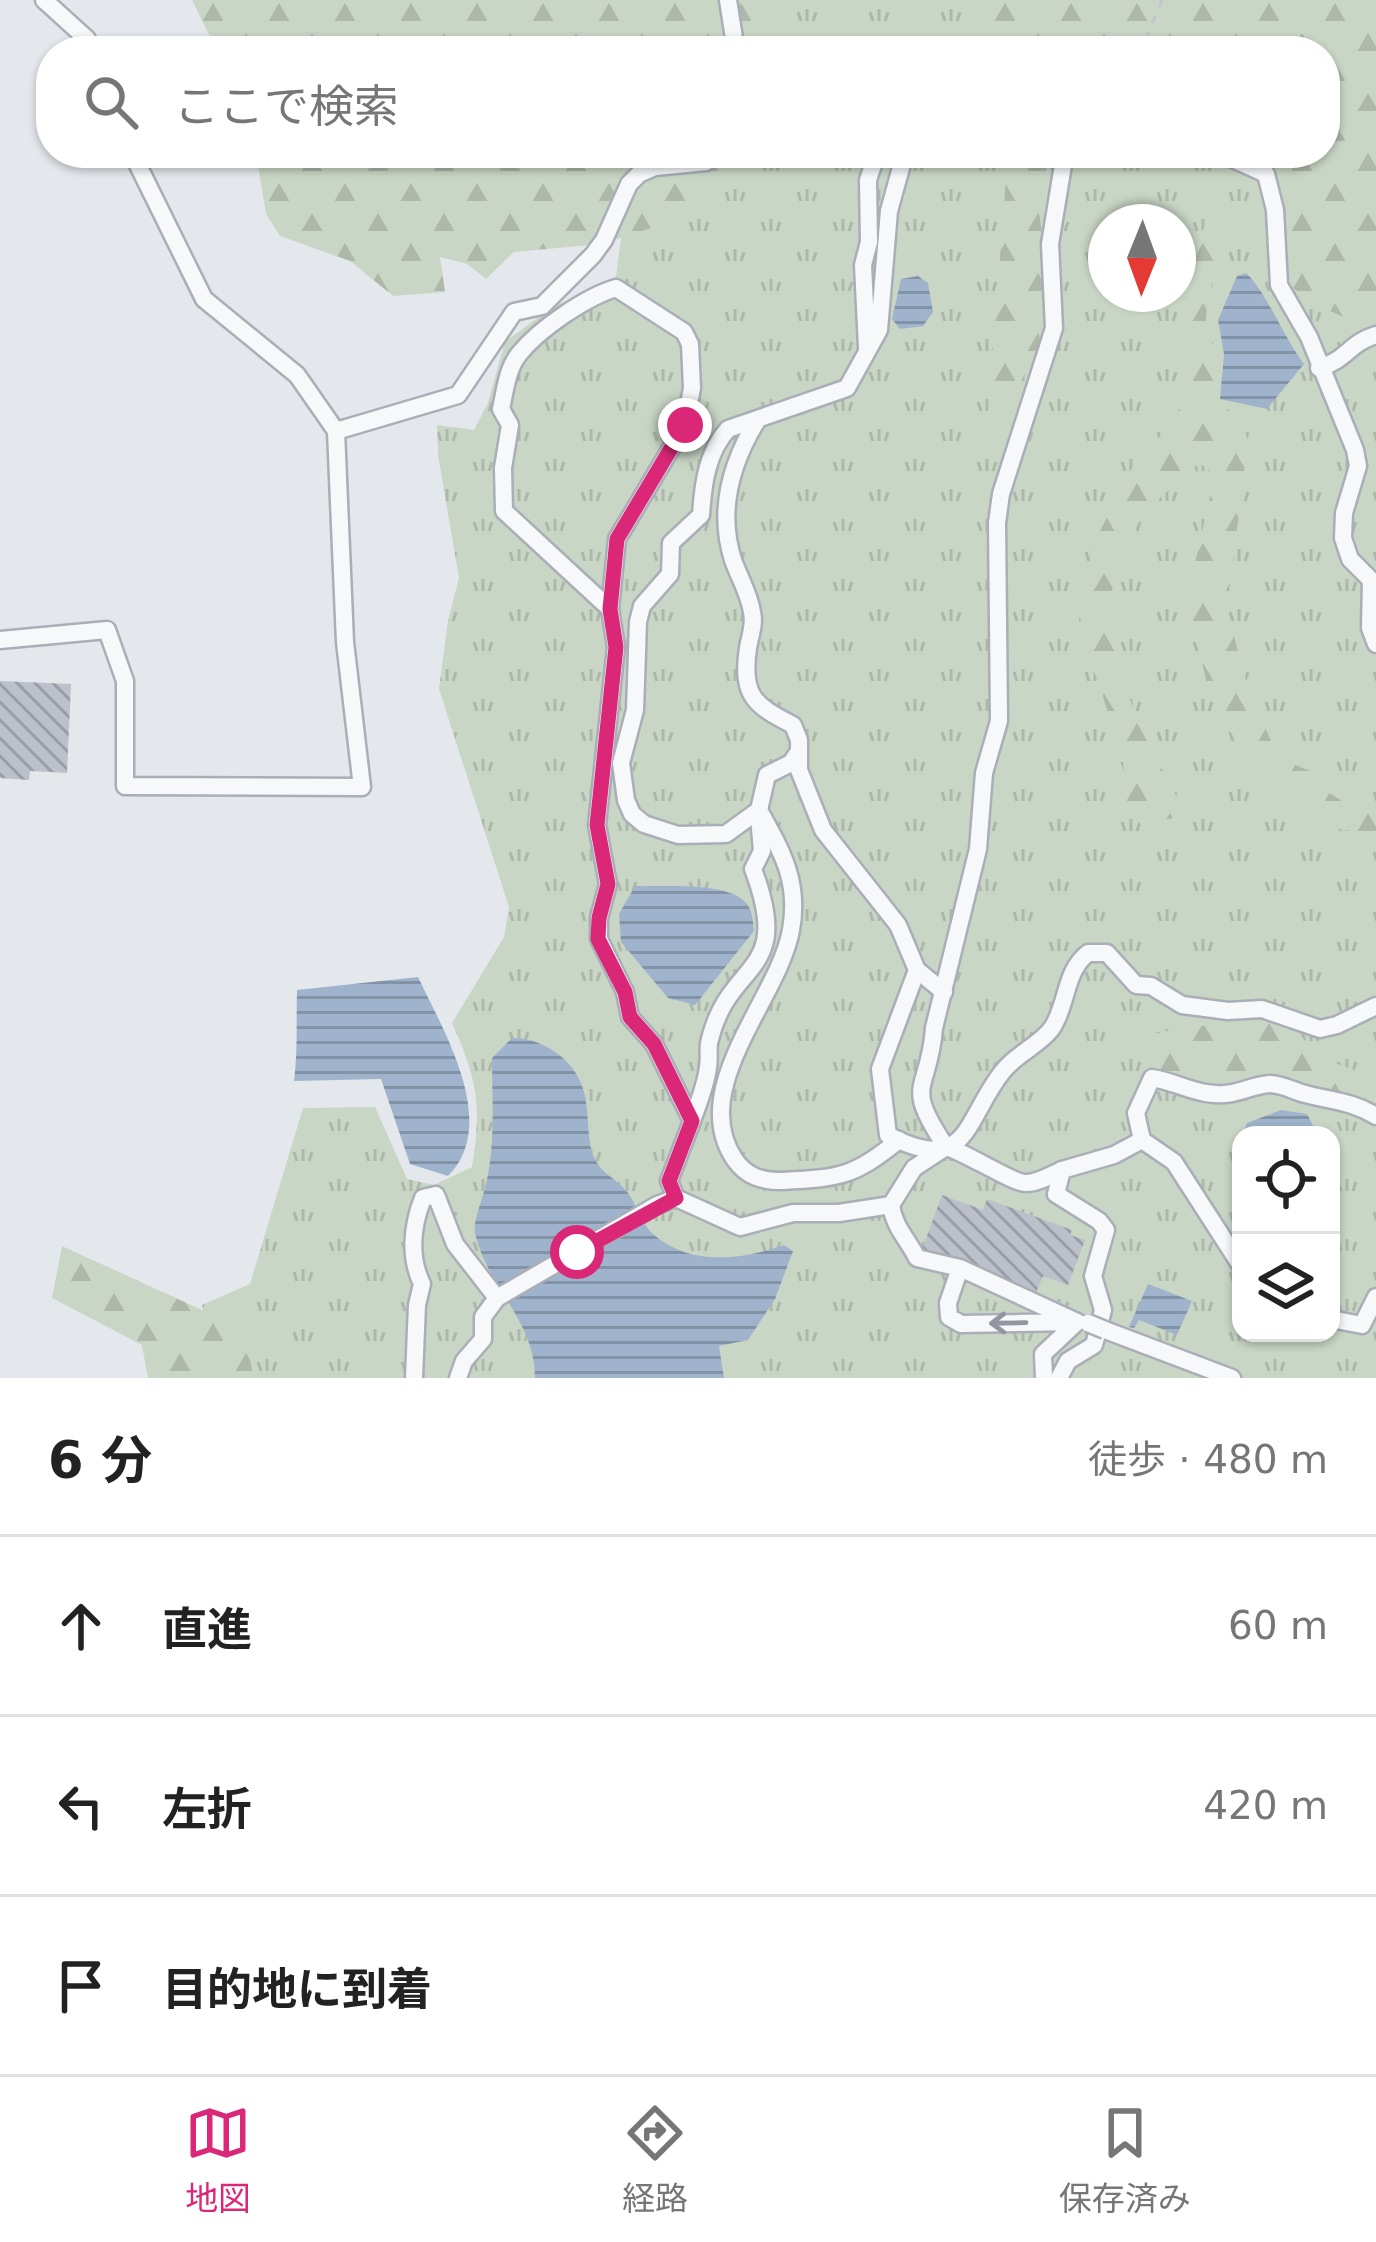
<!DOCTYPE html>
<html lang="ja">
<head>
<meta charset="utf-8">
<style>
  :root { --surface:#fff; --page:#f6f6f6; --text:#222; --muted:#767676; --line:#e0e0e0; --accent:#db2777 }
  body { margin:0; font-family:"DejaVu Sans","Noto Sans JP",sans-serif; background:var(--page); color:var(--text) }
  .controls { position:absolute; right:36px; bottom:36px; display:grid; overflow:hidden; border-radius:24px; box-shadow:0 3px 9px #0004 }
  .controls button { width:108px; height:108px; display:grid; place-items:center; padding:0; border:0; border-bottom:3px solid var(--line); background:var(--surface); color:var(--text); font:60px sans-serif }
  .compass { position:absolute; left:1088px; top:204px; width:108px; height:108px; border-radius:50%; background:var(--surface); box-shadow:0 3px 9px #0004; rotate:181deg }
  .stop { position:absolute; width:36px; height:36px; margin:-27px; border:9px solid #db2777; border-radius:50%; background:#fff }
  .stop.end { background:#db2777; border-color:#fff; box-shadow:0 3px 12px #0008 }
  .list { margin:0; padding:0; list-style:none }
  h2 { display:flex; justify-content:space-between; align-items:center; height:156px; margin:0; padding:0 48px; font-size:51px }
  h2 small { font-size:39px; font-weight:400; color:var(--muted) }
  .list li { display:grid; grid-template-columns:78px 1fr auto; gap:36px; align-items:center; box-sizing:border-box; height:180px; padding:0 48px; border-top:3px solid var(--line) }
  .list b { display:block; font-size:45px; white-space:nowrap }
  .list em { font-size:39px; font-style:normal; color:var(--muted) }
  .icon { flex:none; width:66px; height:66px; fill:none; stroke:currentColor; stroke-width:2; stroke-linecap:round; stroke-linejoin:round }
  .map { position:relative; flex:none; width:1376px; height:1378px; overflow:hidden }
  .search { position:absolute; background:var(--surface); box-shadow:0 3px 9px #0004; left:36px; right:36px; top:36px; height:132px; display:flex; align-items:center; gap:30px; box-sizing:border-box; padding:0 42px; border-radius:48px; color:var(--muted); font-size:45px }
  .sheet { height:696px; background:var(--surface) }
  nav { display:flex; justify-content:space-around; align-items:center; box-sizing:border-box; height:168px; border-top:3px solid var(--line); background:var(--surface); font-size:33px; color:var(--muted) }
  nav a { display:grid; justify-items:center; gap:6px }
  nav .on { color:var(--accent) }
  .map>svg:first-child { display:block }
  .grass { fill:url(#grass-tufts); fill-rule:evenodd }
  .forest { fill:url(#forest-firs) }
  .water { fill:url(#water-rules) }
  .building { fill:url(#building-back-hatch) }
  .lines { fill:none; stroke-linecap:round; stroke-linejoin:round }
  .minor-casing { stroke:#a9aeb7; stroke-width:21 }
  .path { stroke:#c2c5cb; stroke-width:3; stroke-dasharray:9 9; stroke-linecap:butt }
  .minor { stroke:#f7f8fa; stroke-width:16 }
  .minor-bridge-casing { stroke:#a9aeb7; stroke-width:21; stroke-linecap:butt }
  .minor-bridge { stroke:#f7f8fa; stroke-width:16 }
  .oneway { stroke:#9196a0 }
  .route { stroke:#db2777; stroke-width:15 }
</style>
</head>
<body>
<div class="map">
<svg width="1376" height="1378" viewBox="0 0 1376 1378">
  <defs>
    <pattern id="grass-tufts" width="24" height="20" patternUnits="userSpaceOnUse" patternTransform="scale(3)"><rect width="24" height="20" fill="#c9d6c5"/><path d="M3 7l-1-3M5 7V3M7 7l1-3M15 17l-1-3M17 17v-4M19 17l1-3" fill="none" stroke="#adb8ab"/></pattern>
    <pattern id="forest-firs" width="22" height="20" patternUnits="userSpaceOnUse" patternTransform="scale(3)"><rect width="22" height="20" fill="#c9d6c5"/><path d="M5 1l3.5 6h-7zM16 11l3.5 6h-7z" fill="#adb8ab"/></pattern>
    <pattern id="water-rules" width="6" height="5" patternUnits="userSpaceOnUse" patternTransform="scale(3)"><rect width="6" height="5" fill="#9fb4cc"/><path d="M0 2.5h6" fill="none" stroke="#8293a7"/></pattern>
    <pattern id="building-back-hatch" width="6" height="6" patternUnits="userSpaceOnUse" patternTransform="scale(3)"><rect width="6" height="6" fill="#bbc0ca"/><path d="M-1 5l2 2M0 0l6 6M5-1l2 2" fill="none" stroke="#989da6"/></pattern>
  </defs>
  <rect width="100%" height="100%" fill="#e4e7ec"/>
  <g class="grass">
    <path d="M757,0H978L1084,51H748Z"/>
    <path d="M718,153H1299L1376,282V1378H219L202,1305L250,1284L303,1108L375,1107L407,1179L434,1185L472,1167C482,1106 477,1078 452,1023L504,937L509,907L439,689L448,621L459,578L438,455L437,425L474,430L488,403L505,342L551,308L616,277L623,222ZM1106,222H1178V294H1106ZM1241,1135H1331V1333H1241Z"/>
  </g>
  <g class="forest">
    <path d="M192,0H759L766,51H217Z"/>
    <path d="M954,0H1376V324C1342,322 1318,304 1291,287C1293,240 1292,173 1243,153H1325V51H991L996,40L970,7Z"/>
    <path d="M256,153H737L720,176L664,224L602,244L514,252L486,279L467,264L440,257L445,292L393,296L350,261L280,236L266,214Z"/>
    <path d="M1008,153H1052L1037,196L1046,264L1039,343L1011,403L987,425Z"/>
    <path d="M1222,204C1232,245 1208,278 1206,319C1206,329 1211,337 1213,347C1216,366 1211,386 1213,406C1237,409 1242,419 1248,441L1227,608L1243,672L1274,749L1290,763L1313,772L1326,791L1350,806L1376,814V835L1327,827L1244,750L1225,725L1208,688L1187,598L1215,474L1199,463L1143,513L1119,563L1107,610V628L1138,724L1176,795L1173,818L1141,825L1125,799L1123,760L1097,678L1083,650L1079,620L1084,581L1100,531L1133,466L1163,433L1185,400L1184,274L1207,221Z"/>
    <path d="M1242,1013L1288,1024L1325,1060L1376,1077V1108L1249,1083L1187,1082L1153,1071L1145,1061L1149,1036C1180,1025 1212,1031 1242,1013Z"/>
    <path d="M62,1246L246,1330L253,1378H148L142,1345L52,1298Z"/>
  </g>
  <g class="water">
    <path d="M1246,273C1265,290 1285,339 1304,364L1267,409L1220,399L1224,354L1218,320L1237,276Z"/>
    <path d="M918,276L928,283L933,312L923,326L900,329L892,319L901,279Z"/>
    <path d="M635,886C662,887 730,881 747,904C752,910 753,922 754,931L695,1005L668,998L621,942L619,914Z"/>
    <path d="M418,977C444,1032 500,1124 448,1176L410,1164L381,1079L294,1081C298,1049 296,1022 297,990Z"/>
    <path d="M512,1038C545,1038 579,1062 585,1097C589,1114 587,1135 592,1152C599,1174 616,1177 628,1193C637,1205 641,1223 652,1233C689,1267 742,1260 784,1245L793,1251L775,1299L748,1340L719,1346L724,1378H535C535,1320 487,1287 475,1233C473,1220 482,1201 485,1188C496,1145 492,1101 492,1058Z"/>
    <path d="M1281,1110L1307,1114L1318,1135H1242L1247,1123Z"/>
    <path d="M1148,1284L1192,1301L1177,1335L1139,1320L1134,1328L1129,1327Z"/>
  </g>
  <g class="building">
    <path d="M0,681L71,684L67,773L30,771L29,780L0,778Z"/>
    <path d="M942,1195L983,1210L987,1199L1072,1230L1070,1235L1085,1240L1068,1285L1043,1276L1035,1295L922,1249Z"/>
  </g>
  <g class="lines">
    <defs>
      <g id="minor">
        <path d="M44,0L87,39L91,51"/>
        <path d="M728,0L736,51"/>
        <path d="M904,51H920"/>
        <path d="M1219,153L1266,174L1275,210L1279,285L1309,337L1355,450L1358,466L1344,513L1343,538L1350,559L1371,580L1370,628L1376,644"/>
        <path d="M867,347L863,265L869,242L868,180L877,153"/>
        <path d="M1319,368C1347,360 1349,343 1376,335"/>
        <path d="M758,419C732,461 717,510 733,560C739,577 749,593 752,612C755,624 750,636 748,648C741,696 754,705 793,725L799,740V770L823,830L898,925L917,970L944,992"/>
        <path d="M336,431L458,395L514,312L542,306L593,255L604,240L629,184L639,174L655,167L706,162L717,153"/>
        <path d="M610,609L617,539L685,425L692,388L690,344L684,332L616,288C586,297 539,329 519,354C507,369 505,391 501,409L510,425L503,468L504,511L610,609L616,647L597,825L608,884L599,918V939L625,992L630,1017L654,1044L692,1121L669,1181L676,1198"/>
        <path d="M0,640L107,630L125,681V786L362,787L345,642L336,431L297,375L204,299L132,153"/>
        <path d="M797,754L791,763L767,775L759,810L726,834L678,835L644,824L632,814L626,800L621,763L635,710L638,622L642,606L670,574L671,543L701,515C703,484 707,452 728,429L847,388L879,330L889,211L905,153"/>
        <path d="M759,810C781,850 800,881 791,930C779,998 686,1089 735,1160C747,1177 762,1181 782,1181C840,1178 853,1177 899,1140"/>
        <path d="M917,970L880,1069L888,1135C969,1178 965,1118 1003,1071C1016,1054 1041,1044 1052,1028C1068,1004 1064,972 1088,953H1107L1136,985L1151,986L1182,1005L1228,1011L1262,1009L1320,1029L1337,1025L1376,1006"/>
        <path d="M692,1121C698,1104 706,1085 708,1067C710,1058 707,1048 710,1039C730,958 794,977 753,869L762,851L759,817"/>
        <path d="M1142,1140L1136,1113L1152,1078C1171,1081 1188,1090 1206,1093C1235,1098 1247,1086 1269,1084C1283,1084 1293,1091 1305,1094C1331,1101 1352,1101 1376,1116"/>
        <path d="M947,1147C966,1153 1015,1184 1026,1183C1038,1183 1051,1175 1062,1170"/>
        <path d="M960,1268L948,1303L949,1317L961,1324L1077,1322L960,1268L917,1258C907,1238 894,1227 891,1205L914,1168L946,1147C902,1081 929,1094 934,1028L978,849L984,773L999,721L997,523L1001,494L1054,328L1050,244L1065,153"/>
        <path d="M1331,1319L1362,1325L1376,1297"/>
        <path d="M1105,1330L1232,1378"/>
        <path d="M414,1378L417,1305L422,1284C409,1257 412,1226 423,1198L436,1195L455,1244L497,1298"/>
        <path d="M458,1378L464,1361L483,1339V1317L497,1298L657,1205L676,1198L740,1227L793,1213H839L891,1205"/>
        <path d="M1044,1378L1043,1354L1077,1322"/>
        <path d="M1059,1378L1068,1361L1094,1345L1103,1310L1093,1276L1106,1230L1099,1221L1056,1194L1062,1170L1114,1155L1142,1140L1174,1162L1241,1266"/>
      </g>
    </defs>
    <use href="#minor" class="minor-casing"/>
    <path class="path" d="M1145,40L1162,0"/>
    <use href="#minor" class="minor"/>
    <defs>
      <path id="minor-bridge" d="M1088,1323L1105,1330"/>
    </defs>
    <use href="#minor-bridge" class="minor-bridge-casing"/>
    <use href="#minor-bridge" class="minor-bridge"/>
  </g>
  <defs><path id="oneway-shaft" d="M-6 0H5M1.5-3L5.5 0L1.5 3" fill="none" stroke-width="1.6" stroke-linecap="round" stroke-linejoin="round" transform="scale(3)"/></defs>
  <use class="oneway" href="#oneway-shaft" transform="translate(1008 1323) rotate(179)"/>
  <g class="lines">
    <path class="route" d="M577,1252L676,1198L669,1181L692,1121L654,1044L630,1017L625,992L598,939L599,918L608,884L597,825L616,647L610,609L617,539L685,425"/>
  </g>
</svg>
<div class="controls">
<button><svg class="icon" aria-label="locate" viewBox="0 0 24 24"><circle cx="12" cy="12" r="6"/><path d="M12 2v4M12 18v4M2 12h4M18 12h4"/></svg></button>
<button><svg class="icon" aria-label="layers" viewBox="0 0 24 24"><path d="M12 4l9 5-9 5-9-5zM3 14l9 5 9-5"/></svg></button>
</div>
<svg class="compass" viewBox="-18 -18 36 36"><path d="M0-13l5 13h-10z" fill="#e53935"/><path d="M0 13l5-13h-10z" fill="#767676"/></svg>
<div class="stop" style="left:577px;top:1252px"></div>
<div class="stop end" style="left:685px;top:425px"></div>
<div class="search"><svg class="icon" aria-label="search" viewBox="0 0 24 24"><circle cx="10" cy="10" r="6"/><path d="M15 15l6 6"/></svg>ここで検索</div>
</div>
<section class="sheet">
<h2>6 分<small>徒歩 · 480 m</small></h2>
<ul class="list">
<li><svg class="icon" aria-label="ahead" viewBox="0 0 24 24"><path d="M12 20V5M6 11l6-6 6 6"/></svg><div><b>直進</b></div><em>60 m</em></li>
<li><svg class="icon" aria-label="left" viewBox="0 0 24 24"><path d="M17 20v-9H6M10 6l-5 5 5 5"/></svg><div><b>左折</b></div><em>420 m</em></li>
<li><svg class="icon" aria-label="arrive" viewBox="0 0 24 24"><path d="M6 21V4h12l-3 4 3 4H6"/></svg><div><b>目的地に到着</b></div></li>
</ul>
</section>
<nav>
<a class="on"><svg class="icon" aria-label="map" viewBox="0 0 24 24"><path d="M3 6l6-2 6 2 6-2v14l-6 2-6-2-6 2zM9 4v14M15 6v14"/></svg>地図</a>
<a><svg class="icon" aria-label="directions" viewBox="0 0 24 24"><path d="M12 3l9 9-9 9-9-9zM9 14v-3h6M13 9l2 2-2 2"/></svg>経路</a>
<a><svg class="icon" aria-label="saved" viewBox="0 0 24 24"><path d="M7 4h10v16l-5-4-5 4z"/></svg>保存済み</a>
</nav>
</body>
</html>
